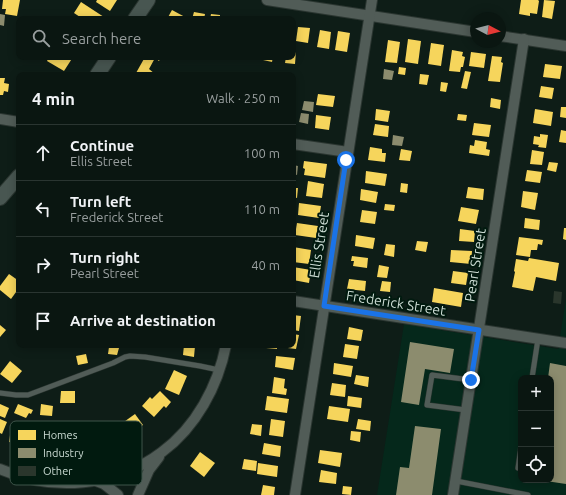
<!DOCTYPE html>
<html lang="en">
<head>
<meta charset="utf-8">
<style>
  :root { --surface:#0a1611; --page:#131f1a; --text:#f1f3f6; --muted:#999f9f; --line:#2a3531 }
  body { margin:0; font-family:Ubuntu,sans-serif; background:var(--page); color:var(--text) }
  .controls { position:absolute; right:12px; bottom:12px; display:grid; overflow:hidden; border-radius:8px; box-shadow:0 2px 10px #0003 }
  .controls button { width:36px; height:36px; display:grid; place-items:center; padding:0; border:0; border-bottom:1px solid var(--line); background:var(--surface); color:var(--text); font:20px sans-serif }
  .compass { position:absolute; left:470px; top:12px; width:36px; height:36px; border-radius:50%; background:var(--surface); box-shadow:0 2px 10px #0003; rotate:97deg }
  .stop { position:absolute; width:12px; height:12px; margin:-9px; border:3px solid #1a73e8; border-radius:50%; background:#fff }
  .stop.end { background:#1a73e8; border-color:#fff; box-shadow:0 1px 4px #0008 }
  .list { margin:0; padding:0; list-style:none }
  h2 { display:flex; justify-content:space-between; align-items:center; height:52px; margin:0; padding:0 16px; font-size:17px }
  h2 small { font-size:13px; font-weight:400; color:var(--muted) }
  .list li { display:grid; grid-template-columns:26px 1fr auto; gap:12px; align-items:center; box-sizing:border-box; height:56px; padding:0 16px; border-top:1px solid var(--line) }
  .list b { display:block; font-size:15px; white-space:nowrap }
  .list p { margin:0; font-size:13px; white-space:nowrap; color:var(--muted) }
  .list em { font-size:13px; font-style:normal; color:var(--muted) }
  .icon { flex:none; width:22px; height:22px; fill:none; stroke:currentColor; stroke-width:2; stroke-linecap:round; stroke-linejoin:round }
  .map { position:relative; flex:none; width:566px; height:495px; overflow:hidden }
  .search { position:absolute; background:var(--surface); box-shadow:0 2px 10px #0003; left:16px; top:16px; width:280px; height:44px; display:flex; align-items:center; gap:10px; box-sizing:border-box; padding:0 14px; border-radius:8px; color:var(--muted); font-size:15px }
  .panel { position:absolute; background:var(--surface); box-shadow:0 2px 10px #0003; left:16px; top:72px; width:280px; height:276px; border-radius:8px }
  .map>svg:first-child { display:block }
  .built { fill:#05281b; fill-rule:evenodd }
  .homes { fill:#f6d55c }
  .industry { fill:#8c8c6e }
  .building { fill:#2a362c }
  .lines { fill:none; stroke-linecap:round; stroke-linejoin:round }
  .lane-casing { stroke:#2b3631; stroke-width:6 }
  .street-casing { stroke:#2b3631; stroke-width:12 }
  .secondary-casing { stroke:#2b3631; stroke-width:16 }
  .lane { stroke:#515c57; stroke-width:5 }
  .street { stroke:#515c57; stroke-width:10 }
  .secondary { stroke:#485651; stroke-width:14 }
  .route { stroke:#1a73e8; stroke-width:5 }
  .labels { text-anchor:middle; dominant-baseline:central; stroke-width:4; stroke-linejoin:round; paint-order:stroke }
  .street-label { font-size:14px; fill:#ccdcd4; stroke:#011a0f }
  .key { fill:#011a0f; stroke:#3e544a; stroke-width:1 }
  .key-label { font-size:11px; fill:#ccdcd4 }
</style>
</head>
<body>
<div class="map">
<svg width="566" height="495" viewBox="0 0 566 495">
  <rect width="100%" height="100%" fill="#0e1d17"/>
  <path class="built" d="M566,299V495H377L404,324L558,349ZM521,378H551V480H521Z"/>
  <g class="homes">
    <path d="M3,0H20L17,16L5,14L6,9H2Z"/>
    <path d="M97,0H117L110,11L96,2Z"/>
    <path d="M521,0H538L539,1L537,14L530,13V16L519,14Z"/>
    <path d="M544,0L555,1L552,19L542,17Z"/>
    <path d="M81,2L107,19H83L74,13Z"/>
    <path d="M172,10L185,17L184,19H167Z"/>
    <path d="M194,12L205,14L204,19H192Z"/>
    <path d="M211,14L220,15V19H210Z"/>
    <path d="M298,27L310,28L308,43L296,41Z"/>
    <path d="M320,30L331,32L329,49L317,47Z"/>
    <path d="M338,31L350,33L347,52L335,50Z"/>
    <path d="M408,39L421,41L418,64L405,62Z"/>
    <path d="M388,40L400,42L397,63L385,62Z"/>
    <path d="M431,43L444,45L441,66L428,64Z"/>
    <path d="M293,50L296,51L295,64L285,63L286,57H293Z"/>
    <path d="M452,50L463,52L462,56L465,57L463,67H461L460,72L449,71Z"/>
    <path d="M471,52L486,54L484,68L469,66Z"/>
    <path d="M492,56L502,57L501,62L503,63L500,82L488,81Z"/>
    <path d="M49,57H73L64,71L47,61Z"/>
    <path d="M145,57H161L159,61L155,58L149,69L155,74V75H139L136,73Z"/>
    <path d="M263,57H273L272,62L263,60Z"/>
    <path d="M545,64L562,66L560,79L543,77Z"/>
    <path d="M399,67L406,68L405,75L398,74Z"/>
    <path d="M465,71L471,72L467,89L461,88Z"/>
    <path d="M420,74L429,75L427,85L419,84Z"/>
    <path d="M0,78H5L4,83L9,84L8,92L4,91L3,95H0Z"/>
    <path d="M441,82L448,83L446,92L440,91Z"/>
    <path d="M541,86L554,88L552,99L539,97Z"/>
    <path d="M318,94L335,96L333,107L316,105Z"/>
    <path d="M491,98L501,100L500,109L490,107Z"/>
    <path d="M561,107H566V118L560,117Z"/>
    <path d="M376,109L390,111L388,122L375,120Z"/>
    <path d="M535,109L553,112L551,126L533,123Z"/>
    <path d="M458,114L467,115L466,121L457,120Z"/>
    <path d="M316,115L331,117L329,130L315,128Z"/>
    <path d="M474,123L491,125L489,137L472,135Z"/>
    <path d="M375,124L389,126L388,137L373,135Z"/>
    <path d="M561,130L566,131V143L559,142Z"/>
    <path d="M540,134L548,135L546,148L538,147L539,145L533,144L534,136L540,137Z"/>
    <path d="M475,140L487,142L486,149L490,150L489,156L469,153L470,145L474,146Z"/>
    <path d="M370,147L382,149V153H386L385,162L368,160Z"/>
    <path d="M401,149L412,151L410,161L399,160Z"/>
    <path d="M532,150L544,152L542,165L530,164Z"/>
    <path d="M304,161L327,164L325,178L304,175L305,169L303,168Z"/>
    <path d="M549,162L558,163L556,172L547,170Z"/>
    <path d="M527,170L542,172L540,183L525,181Z"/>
    <path d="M366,171L387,174L385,186L365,183Z"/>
    <path d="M308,181L324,184L322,198L306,196Z"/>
    <path d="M401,183L408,184L407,193L400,192Z"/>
    <path d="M468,187L484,189L483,200L466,198Z"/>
    <path d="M293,188H298L297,198L293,197Z"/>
    <path d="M361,189L378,192L376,203L360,200Z"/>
    <path d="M523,191L538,193L535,210L521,207Z"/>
    <path d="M299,203L321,206L319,218L298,215Z"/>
    <path d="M385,204L395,205L394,211L384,210Z"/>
    <path d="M461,207L479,210L476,224L458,221Z"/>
    <path d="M362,210L377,212L375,224L360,222Z"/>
    <path d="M525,218L540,220L539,230L524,228Z"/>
    <path d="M297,223L318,226L316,238L295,235Z"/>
    <path d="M564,228H566V240L563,239Z"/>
    <path d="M460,229L475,231L474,242L459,241Z"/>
    <path d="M356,235L375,238L373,249L355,246Z"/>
    <path d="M519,237L543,240L542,245L538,244L537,250H531L530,257L516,255Z"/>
    <path d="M417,241L428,242L426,252L415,250Z"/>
    <path d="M386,244L395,245L394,257L384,255Z"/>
    <path d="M293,247L311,250L309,264L293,262Z"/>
    <path d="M451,250L472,251L471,264L450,262Z"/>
    <path d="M352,256L368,258L367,268L353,266L354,261H351Z"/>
    <path d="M529,258L559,263L556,281L536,277L533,291L512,287L515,272L514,271L516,259L528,261Z"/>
    <path d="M379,265L389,267L387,278L377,277Z"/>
    <path d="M293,267L311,270L309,283L293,280Z"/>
    <path d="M453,271L468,273L466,285L451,283Z"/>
    <path d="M9,274L19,281V288L11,299L0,290V286Z"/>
    <path d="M349,279L366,281L365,291L347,289Z"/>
    <path d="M382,281L391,282L390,292L380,291Z"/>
    <path d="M434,288L463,293L461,307L432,302Z"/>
    <path d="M293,315L301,316L299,331L293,330Z"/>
    <path d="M0,325L6,330L0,337Z"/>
    <path d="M349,327L363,330L361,341L347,339Z"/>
    <path d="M293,334L299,335L296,349L279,347V345H293Z"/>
    <path d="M345,344L359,346L357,359L343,357Z"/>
    <path d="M167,345H175L174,348L167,347Z"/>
    <path d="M184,345L195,346L194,357L183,355Z"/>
    <path d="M267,345H277V349L266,348Z"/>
    <path d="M109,347L119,348L117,355L108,354Z"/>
    <path d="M86,354L88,363L78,365L76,356Z"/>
    <path d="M276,356L295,358L293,370L275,367Z"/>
    <path d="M10,361L22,371L12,383L0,374Z"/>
    <path d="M334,363L353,366L351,377L333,374Z"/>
    <path d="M174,370L187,376L179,395L165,389Z"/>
    <path d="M356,375L369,377L368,387L354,384Z"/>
    <path d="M274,377L285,379L284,388L287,389L286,395L272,393Z"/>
    <path d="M332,383L346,385L345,397L330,395Z"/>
    <path d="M61,391H75V403H60Z"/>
    <path d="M160,391L171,402L166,408L164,406L154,417L142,406L150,397L152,399Z"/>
    <path d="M267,396L289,399L287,413L265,410Z"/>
    <path d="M348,396L362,398L361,408L347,406Z"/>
    <path d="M0,404L9,408L5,418L0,416Z"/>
    <path d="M18,404L33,410L31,414L29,413L26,418L14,413Z"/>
    <path d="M41,404L53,406L52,416L40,415Z"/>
    <path d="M329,406L350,409L348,422L327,419Z"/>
    <path d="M135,414L143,425L128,435L121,424Z"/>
    <path d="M0,419L7,422L2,434L0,433Z"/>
    <path d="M271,419L285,421L283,437L269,435Z"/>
    <path d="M358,419L371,421L370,431L356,429Z"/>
    <path d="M252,424L262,425L261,436L250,434Z"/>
    <path d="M11,428L32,432L29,448L21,447L22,444L9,442Z"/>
    <path d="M351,431L361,432L360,442L350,440Z"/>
    <path d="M264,443L281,446L280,457L262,454Z"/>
    <path d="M320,450L342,453L340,467L318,463Z"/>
    <path d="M200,452L215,463L204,477L190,466Z"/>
    <path d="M244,459L257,461L256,471L242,469Z"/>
    <path d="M258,463L278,466L277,477L257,474Z"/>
    <path d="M321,470L337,473L336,484L319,482Z"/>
    <path d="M263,485L275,487L274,495H261Z"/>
    <path d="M343,486L352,487L351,495L342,494Z"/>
  </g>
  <g class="industry">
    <path d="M0,14L5,15L4,26L0,25Z"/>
    <path d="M384,69L394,71L392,80L383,79Z"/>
    <path d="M304,101L314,102L313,112L302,110Z"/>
    <path d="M301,113L309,114L308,124L299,122Z"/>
    <path d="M393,135L404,137L402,146L392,145Z"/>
    <path d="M293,165L298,166L297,175L293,174Z"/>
    <path d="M410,342L454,349L450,373L425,369L419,405L401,402Z"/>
    <path d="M550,363L566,366V484L546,481V480H551V378H548Z"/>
    <path d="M415,426L441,429L432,495H396L400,467L409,468Z"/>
  </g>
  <path class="building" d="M554,291L562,292L561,304L553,303Z"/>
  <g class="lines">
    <defs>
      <g id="lane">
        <path d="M532,378L538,339"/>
        <path d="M0,393L16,395H28L113,363L125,357L130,356L145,357L200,366L219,370"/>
        <path d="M466,410L427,405L432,375L471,380"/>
        <path d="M518,468L521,447"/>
        <path d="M456,481L528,495"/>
      </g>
      <g id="street">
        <path d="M267,0L476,32"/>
        <path d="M500,36L566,46"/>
        <path d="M0,119L19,122"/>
        <path d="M293,144L348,152"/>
        <path d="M293,301L566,343"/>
        <path d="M0,469C52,492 116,487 162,452C196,427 218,386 226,345"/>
        <path d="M96,481L104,484L118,495"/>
        <path d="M138,495L149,470L159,457"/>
        <path d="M295,495L372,0"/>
        <path d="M453,495L524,39"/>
      </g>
      <g id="secondary">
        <path d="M135,19L148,0"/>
        <path d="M97,75L109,57"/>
        <path d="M0,198L19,176"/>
      </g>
    </defs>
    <use href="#lane" class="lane-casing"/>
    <use href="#street" class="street-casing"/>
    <use href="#secondary" class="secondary-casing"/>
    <use href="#lane" class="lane"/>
    <use href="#street" class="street"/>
    <use href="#secondary" class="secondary"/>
  </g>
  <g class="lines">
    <path class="route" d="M346,160L324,306L479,330L471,380"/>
  </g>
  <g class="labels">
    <g class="street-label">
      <text transform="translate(319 245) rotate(-81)">Ellis Street</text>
      <text transform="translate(475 265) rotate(-81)">Pearl Street</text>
      <text transform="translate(396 303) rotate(9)">Frederick Street</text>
    </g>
  </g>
  <rect x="10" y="421" width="132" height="64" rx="6" class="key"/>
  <rect x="18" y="430" width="18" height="10" fill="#f6d55c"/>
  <rect x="18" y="448" width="18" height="10" fill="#8c8c6e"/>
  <rect x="18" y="466" width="18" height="10" fill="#2a362c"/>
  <g class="key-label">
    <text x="43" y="439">Homes</text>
    <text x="43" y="457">Industry</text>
    <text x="43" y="475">Other</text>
  </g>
</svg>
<div class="controls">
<button>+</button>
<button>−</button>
<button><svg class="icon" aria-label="locate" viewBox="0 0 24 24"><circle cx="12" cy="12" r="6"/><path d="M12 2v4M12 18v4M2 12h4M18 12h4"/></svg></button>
</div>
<svg class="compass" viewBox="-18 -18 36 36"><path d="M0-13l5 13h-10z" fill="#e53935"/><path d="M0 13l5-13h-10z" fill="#999f9f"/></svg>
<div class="stop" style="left:346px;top:160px"></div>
<div class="stop end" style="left:471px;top:380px"></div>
<div class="search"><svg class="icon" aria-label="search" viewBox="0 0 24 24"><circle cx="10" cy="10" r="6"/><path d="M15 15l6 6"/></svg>Search here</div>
<section class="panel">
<h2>4 min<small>Walk · 250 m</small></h2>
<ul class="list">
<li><svg class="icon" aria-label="ahead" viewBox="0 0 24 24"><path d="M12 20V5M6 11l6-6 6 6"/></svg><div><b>Continue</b><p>Ellis Street</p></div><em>100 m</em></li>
<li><svg class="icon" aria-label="left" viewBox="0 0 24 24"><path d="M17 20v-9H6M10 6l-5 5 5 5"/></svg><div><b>Turn left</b><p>Frederick Street</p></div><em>110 m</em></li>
<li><svg class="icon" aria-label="right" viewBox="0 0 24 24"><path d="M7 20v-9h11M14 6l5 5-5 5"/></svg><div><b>Turn right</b><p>Pearl Street</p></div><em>40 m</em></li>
<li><svg class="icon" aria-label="arrive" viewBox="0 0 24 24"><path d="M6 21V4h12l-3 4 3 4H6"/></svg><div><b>Arrive at destination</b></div></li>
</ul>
</section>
</div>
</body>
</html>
